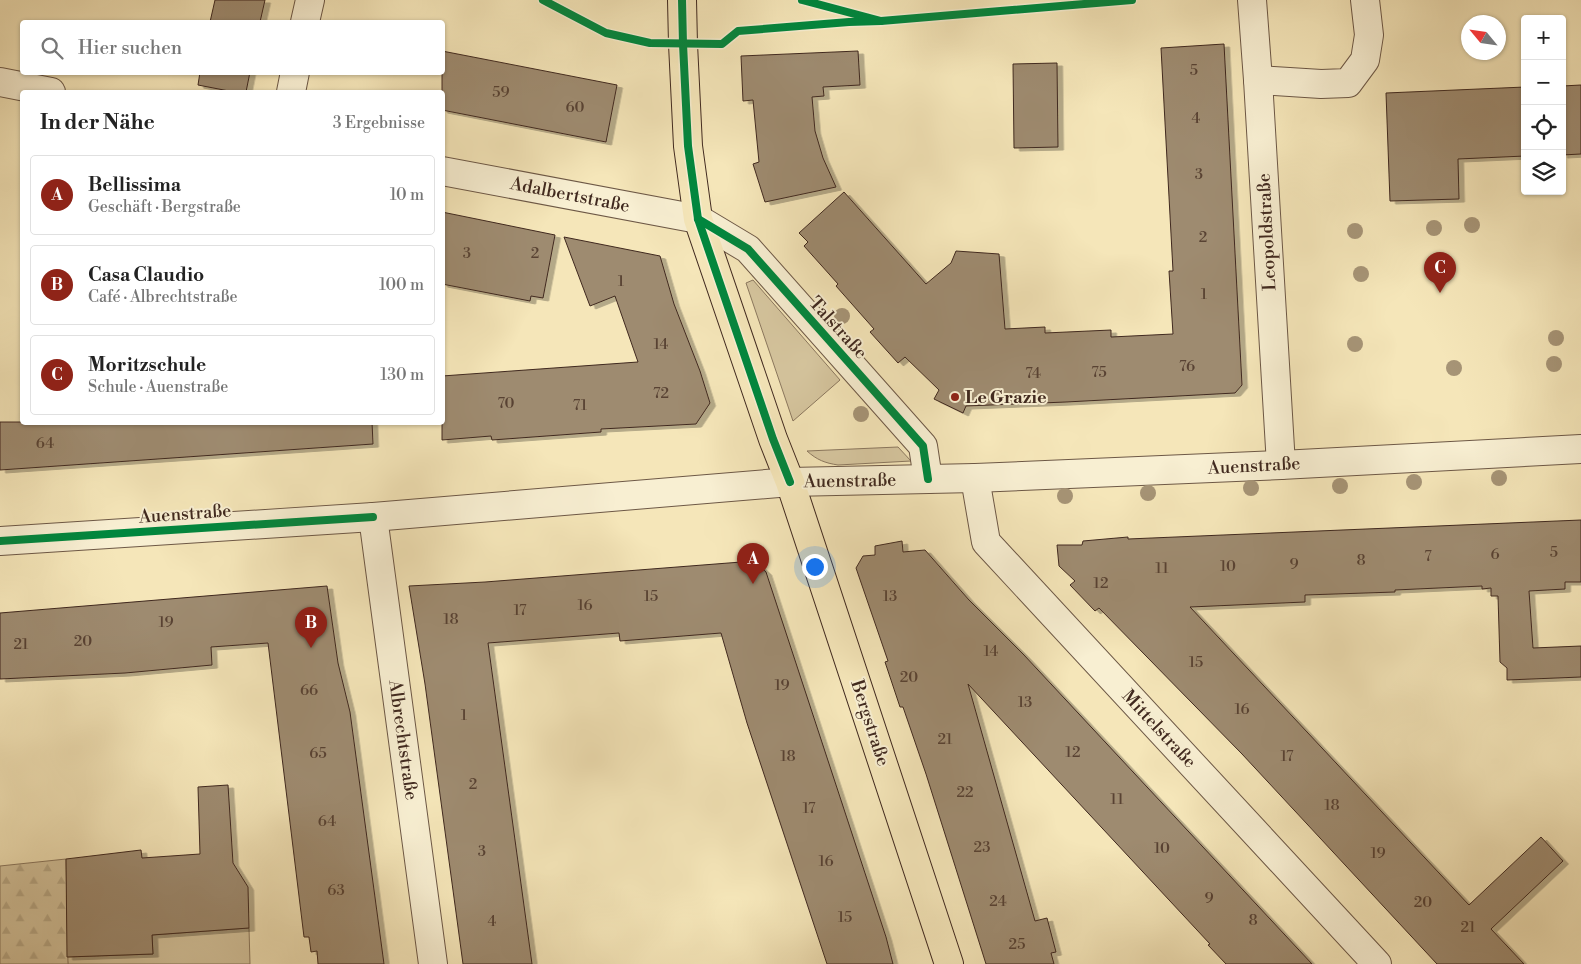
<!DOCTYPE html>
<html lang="de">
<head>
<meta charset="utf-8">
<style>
  :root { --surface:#fff; --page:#f2f2f2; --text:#222; --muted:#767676; --line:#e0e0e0; --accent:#8f2418 }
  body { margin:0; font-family:"Libre Bodoni",serif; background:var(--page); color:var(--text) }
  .controls { position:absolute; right:15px; top:15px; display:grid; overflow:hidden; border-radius:5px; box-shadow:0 1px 4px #0004 }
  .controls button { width:45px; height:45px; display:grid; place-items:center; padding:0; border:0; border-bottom:1px solid var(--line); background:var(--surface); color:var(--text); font:25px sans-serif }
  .compass { position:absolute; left:1461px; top:15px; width:45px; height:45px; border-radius:50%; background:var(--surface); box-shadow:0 1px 4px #0004; rotate:299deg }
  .you { position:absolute; left:814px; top:566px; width:18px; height:18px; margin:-12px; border:4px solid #fff; border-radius:50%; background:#1a73e8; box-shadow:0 0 0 8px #1a73e833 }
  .badge { display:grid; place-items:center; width:32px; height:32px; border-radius:50%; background:var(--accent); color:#fff; font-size:16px; font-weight:700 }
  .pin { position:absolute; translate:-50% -41px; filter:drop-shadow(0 1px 2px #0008) }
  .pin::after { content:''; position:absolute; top:26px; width:18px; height:15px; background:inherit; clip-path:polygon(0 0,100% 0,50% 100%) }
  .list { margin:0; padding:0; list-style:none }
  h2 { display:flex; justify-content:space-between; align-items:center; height:65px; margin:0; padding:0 20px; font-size:21px }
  h2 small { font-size:16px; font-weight:400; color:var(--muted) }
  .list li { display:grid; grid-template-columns:32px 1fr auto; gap:15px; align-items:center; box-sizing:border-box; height:80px; margin:0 10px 10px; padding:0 10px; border:1px solid var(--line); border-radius:5px }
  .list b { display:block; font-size:19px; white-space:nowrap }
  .list p { margin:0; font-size:16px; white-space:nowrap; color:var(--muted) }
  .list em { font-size:16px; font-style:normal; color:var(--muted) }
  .icon { flex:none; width:28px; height:28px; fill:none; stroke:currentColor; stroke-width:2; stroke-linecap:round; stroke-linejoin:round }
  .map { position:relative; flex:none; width:1581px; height:964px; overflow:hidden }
  .search { position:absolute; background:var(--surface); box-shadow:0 1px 4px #0004; left:20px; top:20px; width:425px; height:55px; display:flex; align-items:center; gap:12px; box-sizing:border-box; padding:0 18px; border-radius:5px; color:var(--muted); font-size:19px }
  .panel { position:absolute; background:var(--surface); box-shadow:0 1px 4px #0004; left:20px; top:90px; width:425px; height:335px; border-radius:5px }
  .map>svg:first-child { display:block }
  .grass { fill:#d6c69f; stroke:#8b785f }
  .forest { fill:url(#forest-firs); stroke:#8b785f }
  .building { fill:#9e8b6f; stroke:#40291f; filter:url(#shadow) }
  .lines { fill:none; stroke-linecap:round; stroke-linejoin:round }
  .minor-casing { stroke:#6d5846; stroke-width:30 }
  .major-casing { stroke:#40291f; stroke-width:30 }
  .minor { stroke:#f8efd2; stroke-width:28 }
  .major { stroke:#f5e6b9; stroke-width:28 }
  .cycleway-casing { stroke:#f8efd2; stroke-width:11 }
  .cycleway { stroke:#00873e; stroke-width:8 }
  .tree { fill:#a69476 }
  .poi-dot { fill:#8f2418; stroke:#f8efd2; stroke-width:2 }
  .labels { text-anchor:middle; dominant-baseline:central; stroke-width:4; stroke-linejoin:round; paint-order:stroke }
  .number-label { font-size:15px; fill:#584233 }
  .street-label { font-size:18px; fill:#40291f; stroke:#f8efd2 }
  .poi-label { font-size:18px; font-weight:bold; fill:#40291f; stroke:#f8efd2; text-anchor:start }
</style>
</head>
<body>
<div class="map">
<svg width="1581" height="964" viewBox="0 0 1581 964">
  <defs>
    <pattern id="forest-firs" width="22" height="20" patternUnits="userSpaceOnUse" patternTransform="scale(1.25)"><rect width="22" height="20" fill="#d6c69f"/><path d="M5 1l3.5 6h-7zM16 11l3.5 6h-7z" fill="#b9aa88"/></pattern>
    <filter id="shadow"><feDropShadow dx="5.5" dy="3" stdDeviation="0" flood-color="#0004"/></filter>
  </defs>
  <rect width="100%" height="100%" fill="#f5e6b9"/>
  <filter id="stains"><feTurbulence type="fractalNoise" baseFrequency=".004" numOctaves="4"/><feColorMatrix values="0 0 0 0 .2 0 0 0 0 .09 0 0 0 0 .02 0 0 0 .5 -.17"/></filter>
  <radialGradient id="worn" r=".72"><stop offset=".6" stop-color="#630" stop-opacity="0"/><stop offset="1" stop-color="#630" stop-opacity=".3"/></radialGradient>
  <g class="grass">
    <path d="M753,280L840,380L793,421L746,283Z"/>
    <path d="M898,447L911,461L838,465C825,463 817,460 807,451Z"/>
    <path d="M249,928L250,964H68L67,957L153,954L152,935Z"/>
  </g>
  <path class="forest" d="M66,859L68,964H0V866Z"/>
  <g class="building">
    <path d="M215,0H265L260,22H210Z"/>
    <path d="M1224,44L1242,385L1235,393L1066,402L966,406L963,413L934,399L939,390L905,357L898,363L870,332L874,329L836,286L838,284L804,246L808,242L799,233L844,192L926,284L951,263L956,251L999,254L1005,329L1045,327V333L1111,330V337L1173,334L1169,271H1173L1161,48Z"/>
    <path d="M442,51L617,85L606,142L442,110Z"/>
    <path d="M858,51L860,85L823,87L824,96L812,97L815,131L823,158L836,187L765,202L753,164L759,162L753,100L743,101L741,56Z"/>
    <path d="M1057,63L1058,147L1014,148L1013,64Z"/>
    <path d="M200,72H250L246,92H234L198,85Z"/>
    <path d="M1581,85V154L1562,155V86Z"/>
    <path d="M1525,87V156L1458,159L1459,199L1390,201L1386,93Z"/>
    <path d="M442,212L555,235L543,298L531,296L530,301L442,284Z"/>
    <path d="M564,237L660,256L674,304L700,371L710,403L696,424L601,429V432L492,440L491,436L442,440V376L638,362L615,296L590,306Z"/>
    <path d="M0,422H372L373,444L0,470Z"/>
    <path d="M1581,520V582H1565V589L1529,591L1533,648L1581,646V677L1507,680V668L1500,662L1498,596H1491V588L1482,589V586L1395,590V592L1305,595V602L1190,607L1469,905L1541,837L1563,861L1491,929L1524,964H1437L1242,754L1099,608L1095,611L1070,585L1075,581L1059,566L1057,545H1082L1083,541L1128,537V539Z"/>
    <path d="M902,541L903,552L925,550L969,600L1024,655L1312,964H1226L1208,945L1210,944L968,684L1035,921L1047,918L1056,952L1051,953L1054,964H986L926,774L903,707H900L885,662L888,661L856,568L863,556L875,555V546Z"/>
    <path d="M754,561L766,572L886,937L893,964H827L747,723L721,633L620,641L619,633L488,643L532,964H463L425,684L409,586L485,582Z"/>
    <path d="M327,586L338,663L350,712L384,964H318L317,951L311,952L309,937H304L268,643L211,647L212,665L125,673L0,679V613Z"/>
    <path d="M228,785L233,863L248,887L249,928L152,935L153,954L67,957L66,859L141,850L142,858L200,854L198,787Z"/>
  </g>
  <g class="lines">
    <defs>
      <g id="minor">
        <path d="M1252,0L1258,80L1281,465"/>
        <path d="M305,22L310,0"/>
        <path d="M1258,80L1321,84L1348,83L1365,60L1369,35L1365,0"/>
        <path d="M0,82L51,92"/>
        <path d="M291,92L295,72"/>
        <path d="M442,171L698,219L748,249L923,446L928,479"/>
        <path d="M975,478L986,542L1377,964"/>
        <path d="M373,517L433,964"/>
        <path d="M0,541L373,517L790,482L975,478L1281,465L1581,449"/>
      </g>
      <path id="major" d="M682,0L683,44L688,146L698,219L773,439L790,482L949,964"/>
    </defs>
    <use href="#minor" class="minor-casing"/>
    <use href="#major" class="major-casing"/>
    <use href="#minor" class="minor"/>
    <use href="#major" class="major"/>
    <defs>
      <g id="cycleway">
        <path d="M543,0L606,33L650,43L722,44L738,31L849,22L881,21"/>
        <path d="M682,0L683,44L688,146L698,219L773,439L790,482"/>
        <path d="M802,0L881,21L1132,0"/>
        <path d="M698,219L748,249L923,446L928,479"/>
        <path d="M0,541L373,517"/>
      </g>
    </defs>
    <use href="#cycleway" class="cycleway-casing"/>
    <use href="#cycleway" class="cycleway"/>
  </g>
  <g class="tree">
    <circle cx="1472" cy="225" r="8"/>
    <circle cx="1434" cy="228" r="8"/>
    <circle cx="1355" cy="231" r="8"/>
    <circle cx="1361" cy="274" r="8"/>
    <circle cx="842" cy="316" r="8"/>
    <circle cx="1556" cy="338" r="8"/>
    <circle cx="1355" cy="344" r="8"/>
    <circle cx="1554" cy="364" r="8"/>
    <circle cx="1454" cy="368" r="8"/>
    <circle cx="861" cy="414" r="8"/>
    <circle cx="1499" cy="478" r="8"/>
    <circle cx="1414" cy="482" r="8"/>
    <circle cx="1340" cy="486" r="8"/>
    <circle cx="1251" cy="488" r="8"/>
    <circle cx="1148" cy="493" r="8"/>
    <circle cx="1065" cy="496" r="8"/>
  </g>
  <circle class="poi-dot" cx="955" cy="397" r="5"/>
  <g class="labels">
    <g class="number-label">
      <text x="1194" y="70">5</text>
      <text x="501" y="92">59</text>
      <text x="575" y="107">60</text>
      <text x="1196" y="118">4</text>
      <text x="1199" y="174">3</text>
      <text x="1203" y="237">2</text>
      <text x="467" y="253">3</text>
      <text x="535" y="253">2</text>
      <text x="621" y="281">1</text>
      <text x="1204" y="294">1</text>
      <text x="661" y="344">14</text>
      <text x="1187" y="366">76</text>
      <text x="1099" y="372">75</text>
      <text x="1033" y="373">74</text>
      <text x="661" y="393">72</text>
      <text x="506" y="403">70</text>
      <text x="580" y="405">71</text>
      <text x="45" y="443">64</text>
      <text x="1554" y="552">5</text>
      <text x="1495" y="554">6</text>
      <text x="1428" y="556">7</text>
      <text x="1361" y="560">8</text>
      <text x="1294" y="564">9</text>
      <text x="1228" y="566">10</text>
      <text x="1162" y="568">11</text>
      <text x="1101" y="583">12</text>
      <text x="651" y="596">15</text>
      <text x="890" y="596">13</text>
      <text x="585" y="605">16</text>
      <text x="520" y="610">17</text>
      <text x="451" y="619">18</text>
      <text x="166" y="622">19</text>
      <text x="83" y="641">20</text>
      <text x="21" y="644">21</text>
      <text x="991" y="651">14</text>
      <text x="1196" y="662">15</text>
      <text x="909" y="677">20</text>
      <text x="782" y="685">19</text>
      <text x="309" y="690">66</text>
      <text x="1025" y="702">13</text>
      <text x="1242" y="709">16</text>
      <text x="464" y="715">1</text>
      <text x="945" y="739">21</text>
      <text x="1073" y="752">12</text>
      <text x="318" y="753">65</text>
      <text x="788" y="756">18</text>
      <text x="1287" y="756">17</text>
      <text x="473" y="784">2</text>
      <text x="965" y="792">22</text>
      <text x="1117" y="799">11</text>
      <text x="1332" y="805">18</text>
      <text x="809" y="808">17</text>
      <text x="327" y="821">64</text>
      <text x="982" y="847">23</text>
      <text x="1162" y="848">10</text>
      <text x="482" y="851">3</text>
      <text x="1378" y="853">19</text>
      <text x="826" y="861">16</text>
      <text x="336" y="890">63</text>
      <text x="1209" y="898">9</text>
      <text x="998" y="901">24</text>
      <text x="1423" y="902">20</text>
      <text x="845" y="917">15</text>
      <text x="1253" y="920">8</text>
      <text x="492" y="921">4</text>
      <text x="1468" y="927">21</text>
      <text x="1017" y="944">25</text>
    </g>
    <g class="street-label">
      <text transform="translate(570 195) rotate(11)">Adalbertstraße</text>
      <text transform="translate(1267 232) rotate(-93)">Leopoldstraße</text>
      <text transform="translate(838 328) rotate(48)">Talstraße</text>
      <text transform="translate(1254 466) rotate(-3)">Auenstraße</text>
      <text transform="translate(850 481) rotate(-1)">Auenstraße</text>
      <text transform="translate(185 514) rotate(-4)">Auenstraße</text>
      <text transform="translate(870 723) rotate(72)">Bergstraße</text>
      <text transform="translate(1159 729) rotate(47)">Mittelstraße</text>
      <text transform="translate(403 740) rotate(82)">Albrechtstraße</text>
    </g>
    <g class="poi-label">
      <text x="965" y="397">Le Grazie</text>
    </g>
  </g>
  <rect width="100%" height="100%" filter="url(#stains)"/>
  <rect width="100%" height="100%" fill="url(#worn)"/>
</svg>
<div class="controls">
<button>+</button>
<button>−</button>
<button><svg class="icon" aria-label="locate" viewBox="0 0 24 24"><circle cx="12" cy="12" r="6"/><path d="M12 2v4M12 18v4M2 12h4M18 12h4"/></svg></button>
<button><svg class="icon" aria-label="layers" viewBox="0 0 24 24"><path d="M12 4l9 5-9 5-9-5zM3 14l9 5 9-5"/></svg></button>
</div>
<svg class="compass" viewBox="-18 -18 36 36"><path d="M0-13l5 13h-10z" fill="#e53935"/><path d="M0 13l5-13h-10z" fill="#767676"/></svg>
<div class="you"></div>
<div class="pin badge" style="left:753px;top:584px">A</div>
<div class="pin badge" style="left:311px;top:648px">B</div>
<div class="pin badge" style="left:1440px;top:293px">C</div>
<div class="search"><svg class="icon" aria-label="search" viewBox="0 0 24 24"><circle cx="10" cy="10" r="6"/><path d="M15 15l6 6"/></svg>Hier suchen</div>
<section class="panel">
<h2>In der Nähe<small>3 Ergebnisse</small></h2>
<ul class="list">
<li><span class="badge">A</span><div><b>Bellissima</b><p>Geschäft · Bergstraße</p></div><em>10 m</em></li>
<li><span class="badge">B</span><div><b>Casa Claudio</b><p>Café · Albrechtstraße</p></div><em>100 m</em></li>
<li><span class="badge">C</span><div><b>Moritzschule</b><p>Schule · Auenstraße</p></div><em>130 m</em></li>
</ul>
</section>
</div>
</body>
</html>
